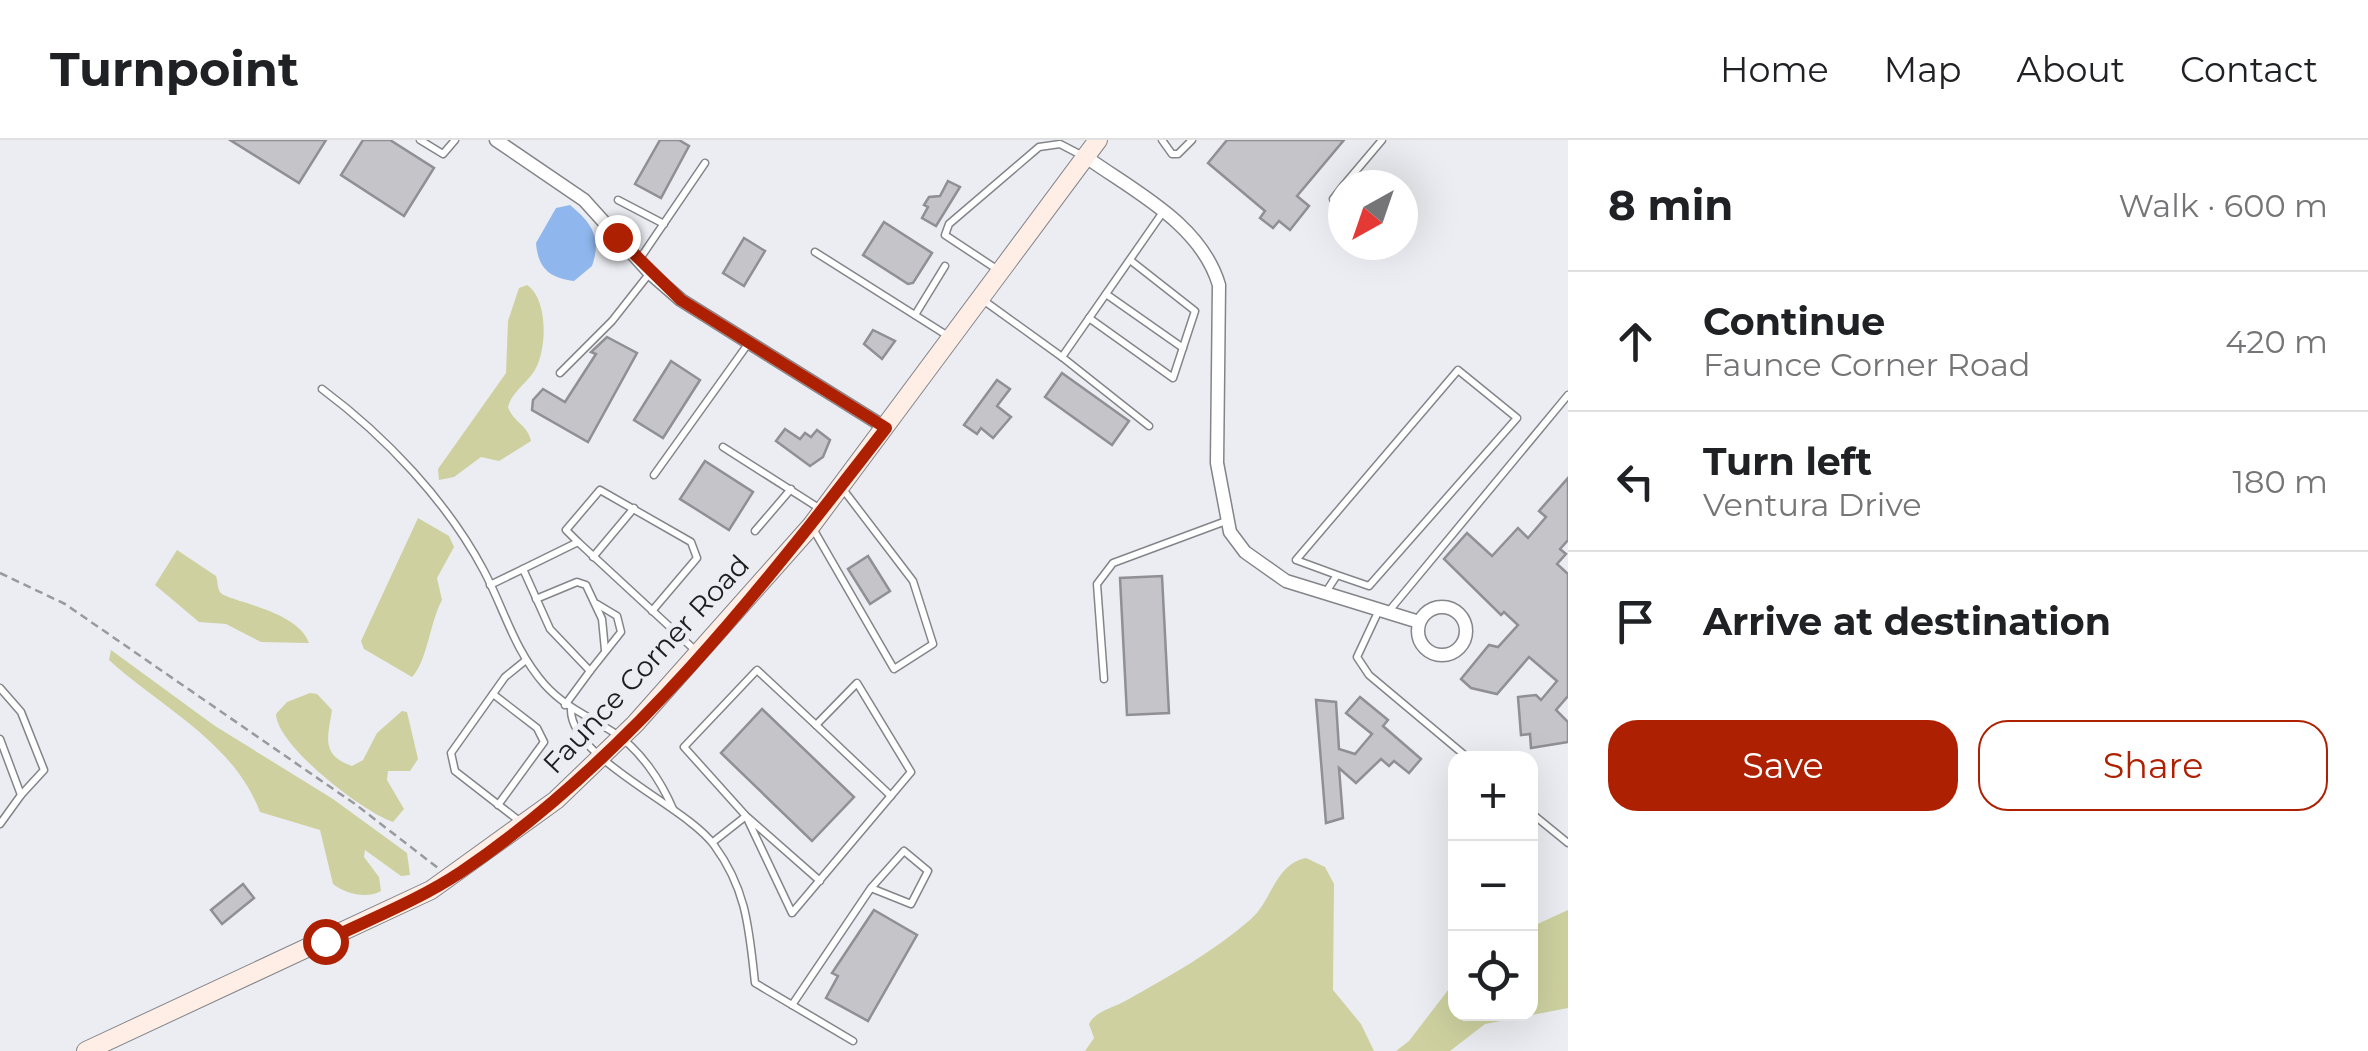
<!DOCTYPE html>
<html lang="en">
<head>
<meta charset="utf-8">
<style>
  :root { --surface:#fff; --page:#f6f6f6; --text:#202124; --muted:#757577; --line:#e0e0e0; --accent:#ae2002 }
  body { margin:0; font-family:Montserrat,sans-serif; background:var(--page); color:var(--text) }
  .controls { position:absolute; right:30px; bottom:30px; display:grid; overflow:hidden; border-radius:20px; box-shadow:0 10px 40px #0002 }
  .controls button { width:90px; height:90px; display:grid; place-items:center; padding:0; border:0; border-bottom:2px solid var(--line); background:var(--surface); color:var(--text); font:50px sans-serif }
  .compass { position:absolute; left:1328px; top:30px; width:90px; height:90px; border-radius:50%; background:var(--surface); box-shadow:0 10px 40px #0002; rotate:220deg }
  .stop { position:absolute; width:30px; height:30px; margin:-22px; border:8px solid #ae2002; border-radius:50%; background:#fff }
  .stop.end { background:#ae2002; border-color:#fff; box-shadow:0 2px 10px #0008 }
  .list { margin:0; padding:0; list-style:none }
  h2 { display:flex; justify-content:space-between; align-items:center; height:130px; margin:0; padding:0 40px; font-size:42px }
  h2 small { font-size:32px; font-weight:400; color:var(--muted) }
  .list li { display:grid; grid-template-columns:65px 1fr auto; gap:30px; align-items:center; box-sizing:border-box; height:140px; padding:0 40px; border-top:2px solid var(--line) }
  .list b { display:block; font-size:38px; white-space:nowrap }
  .list p { margin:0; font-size:32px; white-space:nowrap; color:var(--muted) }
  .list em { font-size:32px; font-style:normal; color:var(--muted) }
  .actions { display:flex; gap:20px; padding:30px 40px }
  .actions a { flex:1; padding:22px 0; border:2px solid var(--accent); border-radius:30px; text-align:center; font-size:35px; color:var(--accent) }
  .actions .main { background:var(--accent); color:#fff }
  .icon { flex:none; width:55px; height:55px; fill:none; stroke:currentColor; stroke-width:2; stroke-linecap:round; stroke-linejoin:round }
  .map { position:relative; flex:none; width:1568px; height:911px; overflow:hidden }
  header { display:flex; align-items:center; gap:60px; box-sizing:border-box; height:140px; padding:0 50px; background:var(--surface); border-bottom:2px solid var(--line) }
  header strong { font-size:48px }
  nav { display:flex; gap:55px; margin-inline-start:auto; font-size:35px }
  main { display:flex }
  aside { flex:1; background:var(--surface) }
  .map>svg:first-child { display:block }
  .green { fill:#ced19f }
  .water { fill:#8fb7ed }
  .building { fill:#c4c4c9; stroke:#8f8f94; stroke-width:2.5 }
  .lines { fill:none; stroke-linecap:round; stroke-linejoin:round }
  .lane-casing { stroke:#838589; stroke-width:9 }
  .street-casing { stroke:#838589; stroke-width:15 }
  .secondary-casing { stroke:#838589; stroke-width:20 }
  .path { stroke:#989a9d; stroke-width:2.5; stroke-dasharray:8 5; stroke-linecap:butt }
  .lane { stroke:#fff; stroke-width:6 }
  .street { stroke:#fff; stroke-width:12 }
  .secondary { stroke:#feeee6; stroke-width:18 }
  .route { stroke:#ae2002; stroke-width:12 }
  .labels { text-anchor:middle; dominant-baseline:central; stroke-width:10; stroke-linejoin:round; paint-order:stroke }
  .street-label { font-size:28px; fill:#1c1d1e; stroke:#ebedf2 }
</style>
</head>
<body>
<header>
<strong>Turnpoint</strong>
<nav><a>Home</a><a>Map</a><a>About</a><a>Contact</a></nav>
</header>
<main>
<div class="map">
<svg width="1568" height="911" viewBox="0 0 1568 911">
  <rect width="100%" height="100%" fill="#ebedf2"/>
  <g class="green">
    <path d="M527,145C548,159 547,207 536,228C528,243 513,250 508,267C513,282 528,285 531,301L499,321L481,317L454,337L439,340L438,329L506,233L508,181L519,148Z"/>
    <path d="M418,378L449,396L454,407L437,438L442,460C430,482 427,522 412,537L364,509L361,501Z"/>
    <path d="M177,410L216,436C218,441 217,447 220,452C224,461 298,469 309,503L261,502L226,484L199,482L155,445Z"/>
    <path d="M111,510L215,586L333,659L407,713L410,735L401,736L365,710L364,717L379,737L381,751C368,759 345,754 333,744L320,690L260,672C235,606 170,572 118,528L109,520Z"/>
    <path d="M310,553L317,554L332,570C328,597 320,615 352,626L363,620L377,593L402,571L407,572L418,619L410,631H388L387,640L404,669L393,682C363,672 277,606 276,574L287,562Z"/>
    <path d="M1306,718L1325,727L1334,744L1333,850L1361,884L1374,911H1085L1094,898L1089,884C1096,870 1114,868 1127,860C1170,836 1213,812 1251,779C1272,761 1275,724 1306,718Z"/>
    <path d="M1568,770V868L1485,884L1450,911H1396L1409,901L1455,841L1456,874H1530L1531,787Z"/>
  </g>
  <path class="water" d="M570,65C592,83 602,98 592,126L574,141C549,138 538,128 536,103L556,68Z"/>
  <g class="building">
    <path d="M230,0H326L299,43Z"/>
    <path d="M363,0H390L434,28L404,76L341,35Z"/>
    <path d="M660,0H679L689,6L661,58L635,44Z"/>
    <path d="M1227,0H1344L1297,56L1309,66L1290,90L1279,81L1273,88L1260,78L1265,71L1208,23Z"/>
    <path d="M948,41L960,47L936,86L922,78L928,67L924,65L929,57L940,56Z"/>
    <path d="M884,82L932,113L913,143L908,144L863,115Z"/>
    <path d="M744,98L765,111L744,146L723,133Z"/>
    <path d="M873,190L895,201L882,219L864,204Z"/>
    <path d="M607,197L637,213L588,302L532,270L533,260L543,249L565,262L596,214L591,212Z"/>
    <path d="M671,221L700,240L663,298L634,280Z"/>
    <path d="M1062,233L1129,281L1112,305L1045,257Z"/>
    <path d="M997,240L1010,249L997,266L1011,277L993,298L981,288L977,294L964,285Z"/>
    <path d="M785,289L800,299L805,293L811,297L817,290L830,300L823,317L810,326L776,301Z"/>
    <path d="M705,321L753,352L729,390L680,359Z"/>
    <path d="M1568,338V400L1560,409L1566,414L1557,424L1568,434V556L1556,570L1568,582V602L1531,608L1530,594L1521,595L1518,557L1536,555L1541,560L1557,541L1529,517L1497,554L1471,548L1461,539L1489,505L1498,507L1518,485L1504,472L1501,475L1444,419L1467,393L1492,416L1518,388L1528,398L1546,377L1539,371Z"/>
    <path d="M868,416L890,451L870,464L848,429Z"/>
    <path d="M1162,436L1169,573L1127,575L1120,438Z"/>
    <path d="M1360,557L1388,580L1383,586L1421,619L1409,633L1394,621L1389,626L1381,619L1356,643L1339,628L1343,678L1326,683L1316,560L1336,562L1339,609L1355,614L1372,594L1346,573Z"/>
    <path d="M762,569L854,657L812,701L721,613Z"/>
    <path d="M243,744L254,758L222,784L211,770Z"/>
    <path d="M874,770L917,795L868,881L826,858L838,836L832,833Z"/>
  </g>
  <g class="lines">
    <defs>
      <g id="lane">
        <path d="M420,0L443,14L455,0"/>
        <path d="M1162,0L1172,14H1178L1192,0"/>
        <path d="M1344,45L1382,0"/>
        <path d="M1333,59L1343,46"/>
        <path d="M618,60L664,84"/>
        <path d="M815,112L948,196"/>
        <path d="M639,120L705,23"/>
        <path d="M998,130L945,95L949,84L1039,7L1060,4L1085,17"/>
        <path d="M1106,154L1183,208"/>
        <path d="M983,160L1062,217"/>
        <path d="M915,175L945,126"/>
        <path d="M1089,178L1173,238L1195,171L1130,120"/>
        <path d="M560,233L612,181L649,134"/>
        <path d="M322,249C385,296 447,361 484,431C505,471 514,510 545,545C565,567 588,576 613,592C640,609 661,641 673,669"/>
        <path d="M1149,286L1062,217L1163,72"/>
        <path d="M723,307L822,370"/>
        <path d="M654,335L748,204"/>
        <path d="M812,387L894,529L933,504L913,441L842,348"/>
        <path d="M755,391L791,349"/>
        <path d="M578,402L566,390L600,350L691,402L697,418L652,471"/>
        <path d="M593,417L634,368"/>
        <path d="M523,429L578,402L697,512"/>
        <path d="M490,445L523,429L550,489L590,531L565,565"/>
        <path d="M1326,452L1337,435L1369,446L1517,278L1458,230L1296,420L1337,435"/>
        <path d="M536,459L577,442L586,445L602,479L605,510"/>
        <path d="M1379,470L1357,517L1369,535L1468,618"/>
        <path d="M1389,471L1568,255"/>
        <path d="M590,531L621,492L617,476L597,464"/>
        <path d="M1104,539L1097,444L1113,423L1226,381"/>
        <path d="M0,548L21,572L44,630L21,655"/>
        <path d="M493,554L537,588L544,602L498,665"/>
        <path d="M571,570C571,619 686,666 714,705C747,750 749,789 755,843L853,901"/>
        <path d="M816,585L891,656"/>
        <path d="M0,599L21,655L0,684"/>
        <path d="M1530,672L1568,703"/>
        <path d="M522,683L455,631L451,613L505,537L526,520"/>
        <path d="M713,702L746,676L792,773L911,632L857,543L816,585L757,530L684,607L746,676L820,741"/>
        <path d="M792,865L871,748L904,711L928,731L911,764L871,748"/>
      </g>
      <g id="street">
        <path d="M496,0L584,60L650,133L681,160L886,288"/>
        <path d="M1086,17C1135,52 1201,84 1219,145L1217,323L1230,392L1245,412L1286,441L1419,482"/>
        <circle cx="1442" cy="491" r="24"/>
      </g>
      <path id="secondary" d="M86,911L431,750L556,660L635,584L811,386L1098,0"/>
    </defs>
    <use href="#lane" class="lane-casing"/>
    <use href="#street" class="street-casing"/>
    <use href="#secondary" class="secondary-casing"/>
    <path class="path" d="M0,433L65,464L355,664L438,728"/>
    <use href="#lane" class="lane"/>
    <use href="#street" class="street"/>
    <use href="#secondary" class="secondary"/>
  </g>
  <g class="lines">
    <path class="route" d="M325,801C370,779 419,760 461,732C630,618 762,448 886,288L681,160L617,97"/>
  </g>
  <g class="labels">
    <g class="street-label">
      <text transform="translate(646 524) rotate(-47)">Faunce Corner Road</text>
    </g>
  </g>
</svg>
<div class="controls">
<button>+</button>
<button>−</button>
<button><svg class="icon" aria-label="locate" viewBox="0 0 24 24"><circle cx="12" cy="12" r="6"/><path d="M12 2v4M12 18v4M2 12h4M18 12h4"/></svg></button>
</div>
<svg class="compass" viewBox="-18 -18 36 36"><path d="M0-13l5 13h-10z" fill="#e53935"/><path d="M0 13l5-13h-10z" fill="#757577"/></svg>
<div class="stop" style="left:325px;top:801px"></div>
<div class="stop end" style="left:617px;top:97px"></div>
</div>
<aside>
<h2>8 min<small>Walk · 600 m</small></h2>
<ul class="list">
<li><svg class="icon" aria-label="ahead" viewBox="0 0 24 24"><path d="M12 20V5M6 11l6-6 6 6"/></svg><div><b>Continue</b><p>Faunce Corner Road</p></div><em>420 m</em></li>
<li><svg class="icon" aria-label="left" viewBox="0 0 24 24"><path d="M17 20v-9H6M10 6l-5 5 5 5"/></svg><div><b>Turn left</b><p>Ventura Drive</p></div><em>180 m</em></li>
<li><svg class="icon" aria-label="arrive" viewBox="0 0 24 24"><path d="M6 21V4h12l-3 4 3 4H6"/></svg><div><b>Arrive at destination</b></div></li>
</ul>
<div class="actions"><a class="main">Save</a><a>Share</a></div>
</aside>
</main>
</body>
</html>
